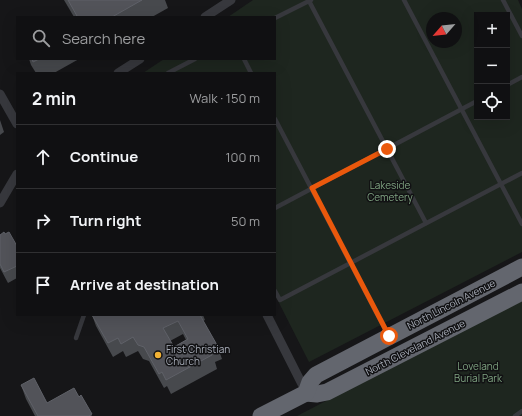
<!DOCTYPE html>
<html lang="en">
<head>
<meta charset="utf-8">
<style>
  :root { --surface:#101012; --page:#1e1e20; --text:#f1f3f6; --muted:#9c9d9f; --line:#303032 }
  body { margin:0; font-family:Manrope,sans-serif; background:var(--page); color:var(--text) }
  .controls { position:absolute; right:12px; top:12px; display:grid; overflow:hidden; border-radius:0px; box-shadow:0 4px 16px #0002 }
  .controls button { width:36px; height:36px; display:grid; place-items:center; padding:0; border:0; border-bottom:1px solid var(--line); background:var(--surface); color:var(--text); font:20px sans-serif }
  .compass { position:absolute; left:426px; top:12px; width:36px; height:36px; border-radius:50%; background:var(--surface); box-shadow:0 4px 16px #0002; rotate:242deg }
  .stop { position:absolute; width:12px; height:12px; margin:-9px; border:3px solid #ea580c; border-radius:50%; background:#fff }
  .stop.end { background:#ea580c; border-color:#fff; box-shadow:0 1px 4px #0008 }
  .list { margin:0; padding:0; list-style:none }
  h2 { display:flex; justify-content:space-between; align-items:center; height:52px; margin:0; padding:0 16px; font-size:17px }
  h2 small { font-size:13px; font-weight:400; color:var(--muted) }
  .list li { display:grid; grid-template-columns:26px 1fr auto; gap:12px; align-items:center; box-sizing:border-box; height:64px; padding:0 16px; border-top:1px solid var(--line) }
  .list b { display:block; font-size:15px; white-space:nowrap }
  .list em { font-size:13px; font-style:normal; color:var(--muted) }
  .icon { flex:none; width:22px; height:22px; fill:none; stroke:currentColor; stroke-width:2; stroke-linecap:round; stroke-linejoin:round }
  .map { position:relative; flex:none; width:522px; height:416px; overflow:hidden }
  .search { position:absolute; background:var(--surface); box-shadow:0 4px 16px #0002; left:16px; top:16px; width:260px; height:44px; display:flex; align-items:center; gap:10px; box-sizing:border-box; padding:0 14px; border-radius:0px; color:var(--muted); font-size:15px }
  .panel { position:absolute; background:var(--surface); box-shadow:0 4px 16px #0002; left:16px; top:72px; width:260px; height:244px; border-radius:0px }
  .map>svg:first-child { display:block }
  .green { fill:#1e261f; fill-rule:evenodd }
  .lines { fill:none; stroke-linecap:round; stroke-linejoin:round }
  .lane { stroke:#37383d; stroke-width:4.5 }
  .street { stroke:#37383d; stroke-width:9 }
  .highway { stroke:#63666e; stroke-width:17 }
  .wall { fill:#47494d; fill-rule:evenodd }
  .building { fill:#525359; stroke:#5f6168; fill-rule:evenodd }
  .route { stroke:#ea580c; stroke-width:5 }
  .poi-dot { fill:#f2b134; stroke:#111113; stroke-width:1.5 }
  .labels { text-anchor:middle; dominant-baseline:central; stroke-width:3; stroke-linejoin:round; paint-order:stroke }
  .park-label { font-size:10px; fill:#7fa381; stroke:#111113 }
  .street-label { font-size:10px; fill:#a8adb8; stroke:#111113 }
  .poi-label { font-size:10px; fill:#a8adb8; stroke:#111113; text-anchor:start }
</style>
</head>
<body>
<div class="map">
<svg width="522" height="416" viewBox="0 0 522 416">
  <rect width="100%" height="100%" fill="#161618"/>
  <g class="green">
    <path d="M253,0H518L522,9V252L309,362L275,295V73H143L164,59H275V17H228ZM477,15H507V117H477ZM432,18H456V42H432Z"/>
    <path d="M522,299V416H297Z"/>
  </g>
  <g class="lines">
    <g class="lane">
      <path d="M404,0L522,224"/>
      <path d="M503,0L522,36"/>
      <path d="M309,1L426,223"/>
      <path d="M275,18L311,0"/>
      <path d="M244,59L251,73"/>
      <path d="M168,73L195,59"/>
      <path d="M507,85L522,77"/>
      <path d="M275,119L388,335"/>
      <path d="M275,208L477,101"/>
      <path d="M275,291L280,300L522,173"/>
      <path d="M76,338L84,315"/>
      <path d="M515,416L522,411"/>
    </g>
    <g class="street">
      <path d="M205,17L231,0"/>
      <path d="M118,73L140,59"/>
      <path d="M0,94L17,124"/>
      <path d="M0,203L17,174"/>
      <path d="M267,315L306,392"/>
    </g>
    <g class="highway">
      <path d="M306,393L317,394L327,392L522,292"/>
      <path d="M261,416L306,393L310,382L316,375L522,267"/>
    </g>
  </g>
  <g class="wall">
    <path d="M64,0H165L168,8L152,17H74Z"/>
    <path d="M29,59H79L54,73H36L31,65Z"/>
    <path d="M0,120L4,132L0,135Z"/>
    <path d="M5,234L17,246V278L8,283L0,268V235Z"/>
    <path d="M92,315H204H203L205,320L203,321L217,345L222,359L215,362L217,369L171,394L167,386L164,388L149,361L143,359L138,351L126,357L123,351L113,357L96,326ZM183,334L186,340L174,347L170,341Z"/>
    <path d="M21,385L47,403L79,397L92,416H35L26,399Z"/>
  </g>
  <g class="building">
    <path d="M68,0H142L112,17H74L77,16Z"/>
    <path d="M32,59H39L33,62Z"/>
    <path d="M4,232L5,234L9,232L17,246V266L4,272L0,264V235Z"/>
    <path d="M92,315H200L217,345L209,349L212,355L166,380L162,372L159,374L144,347L138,345L133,337L121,344L118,338L108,343ZM178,321L188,339L174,347L163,328Z"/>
    <path d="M34,378L47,403L74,388L79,397L81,395L92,414L89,416H38L21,385Z"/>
  </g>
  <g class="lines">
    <path class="route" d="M387,149L312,188L389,336"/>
  </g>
  <circle class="poi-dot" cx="158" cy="355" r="4"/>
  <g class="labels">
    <g class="park-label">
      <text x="390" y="185">Lakeside<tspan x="390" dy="12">Cemetery</tspan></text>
      <text x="478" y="366">Loveland<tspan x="478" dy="12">Burial Park</tspan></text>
    </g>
    <g class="street-label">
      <text transform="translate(451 304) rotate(-27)">North Lincoln Avenue</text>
      <text transform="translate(415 347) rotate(-27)">North Cleveland Avenue</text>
    </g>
    <g class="poi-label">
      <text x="166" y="349">First Christian<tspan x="166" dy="12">Church</tspan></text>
    </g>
  </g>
</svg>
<div class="controls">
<button>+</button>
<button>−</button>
<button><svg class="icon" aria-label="locate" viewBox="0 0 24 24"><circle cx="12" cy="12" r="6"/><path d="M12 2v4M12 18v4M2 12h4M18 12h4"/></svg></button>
</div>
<svg class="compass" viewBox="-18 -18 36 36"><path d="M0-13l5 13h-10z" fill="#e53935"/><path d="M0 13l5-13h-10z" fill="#9c9d9f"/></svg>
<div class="stop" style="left:389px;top:336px"></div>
<div class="stop end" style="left:387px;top:149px"></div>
<div class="search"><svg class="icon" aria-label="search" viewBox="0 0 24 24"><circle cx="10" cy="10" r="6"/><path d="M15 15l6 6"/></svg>Search here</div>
<section class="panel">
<h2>2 min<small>Walk · 150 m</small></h2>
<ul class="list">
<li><svg class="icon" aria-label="ahead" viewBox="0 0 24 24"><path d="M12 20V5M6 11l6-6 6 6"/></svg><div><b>Continue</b></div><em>100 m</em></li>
<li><svg class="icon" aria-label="right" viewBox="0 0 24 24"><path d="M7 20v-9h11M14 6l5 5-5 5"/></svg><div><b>Turn right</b></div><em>50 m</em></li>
<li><svg class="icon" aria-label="arrive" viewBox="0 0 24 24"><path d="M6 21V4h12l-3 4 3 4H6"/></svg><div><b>Arrive at destination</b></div></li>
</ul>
</section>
</div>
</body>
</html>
